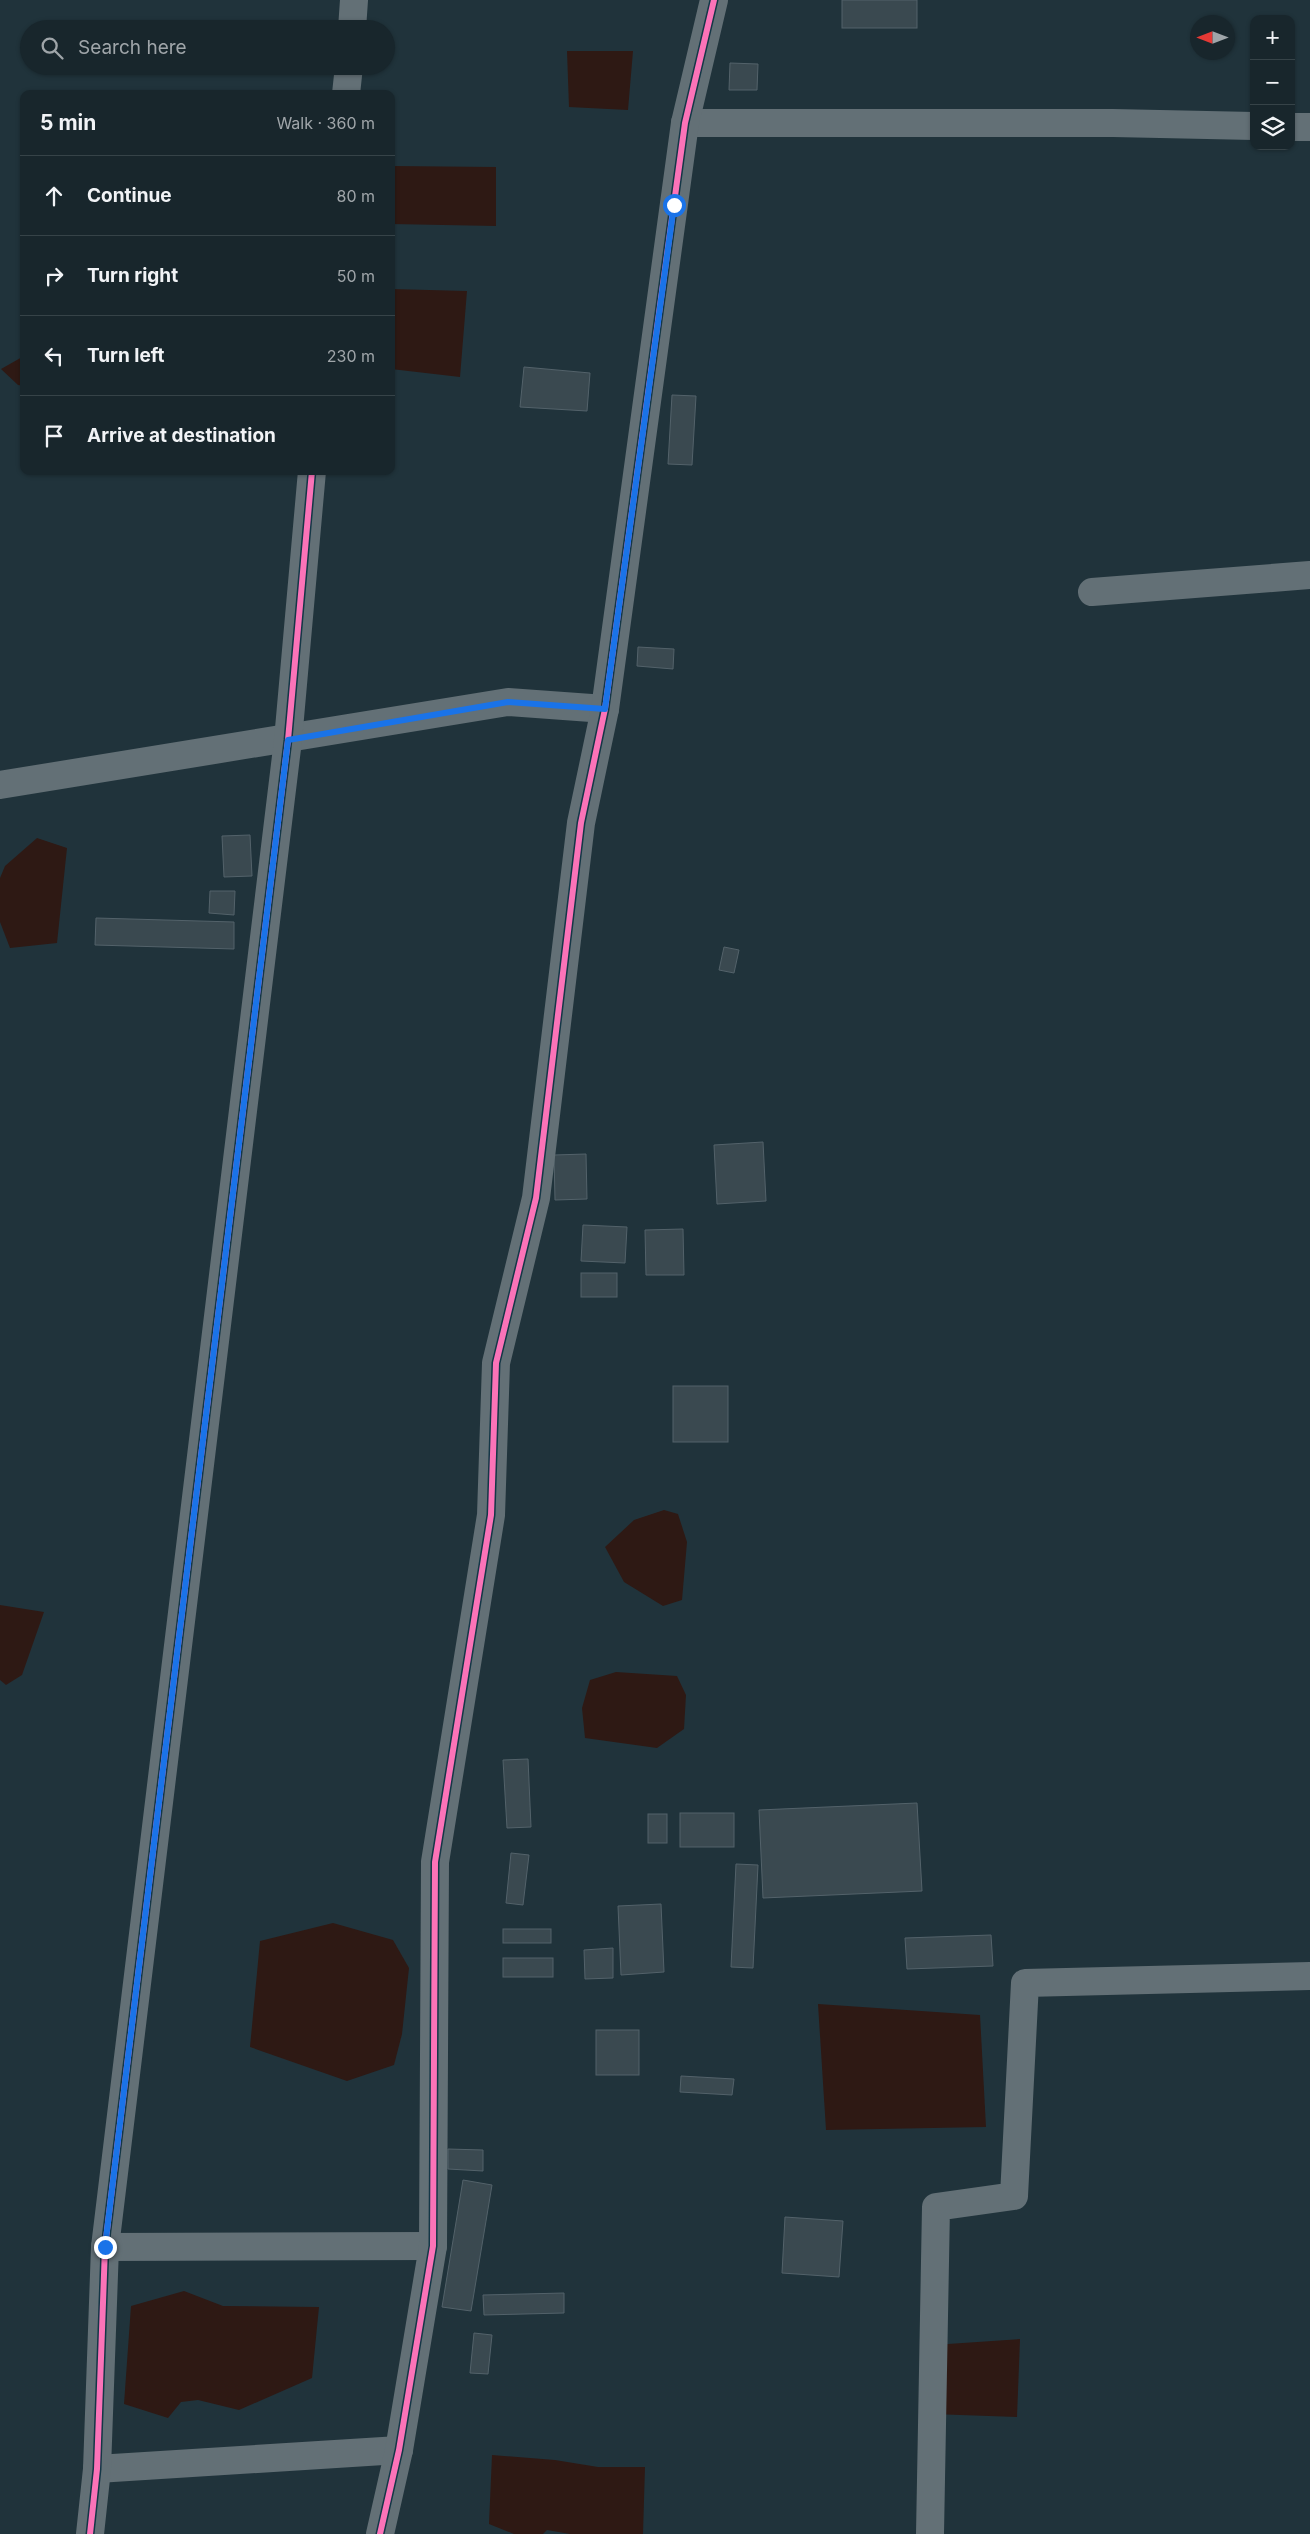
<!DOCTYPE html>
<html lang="en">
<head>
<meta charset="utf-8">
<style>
  :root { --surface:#18262c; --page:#212e34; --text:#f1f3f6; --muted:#9fa5a9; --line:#364348 }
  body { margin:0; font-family:Inter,sans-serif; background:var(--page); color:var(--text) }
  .controls { position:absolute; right:15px; top:15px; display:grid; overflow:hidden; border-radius:10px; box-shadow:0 1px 4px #0004 }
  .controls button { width:45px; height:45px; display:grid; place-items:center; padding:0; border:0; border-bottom:1px solid var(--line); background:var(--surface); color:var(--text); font:25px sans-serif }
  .compass { position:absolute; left:1190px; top:15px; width:45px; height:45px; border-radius:50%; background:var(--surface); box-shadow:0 1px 4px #0004; rotate:270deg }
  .stop { position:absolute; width:15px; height:15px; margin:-11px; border:4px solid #1a73e8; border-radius:50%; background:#fff }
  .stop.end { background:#1a73e8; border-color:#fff; box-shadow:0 1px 5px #0008 }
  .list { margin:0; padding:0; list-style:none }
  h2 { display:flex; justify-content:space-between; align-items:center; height:65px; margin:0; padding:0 20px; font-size:21px }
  h2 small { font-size:16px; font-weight:400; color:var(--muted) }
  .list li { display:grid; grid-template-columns:32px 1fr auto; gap:15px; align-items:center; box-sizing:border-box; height:80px; padding:0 20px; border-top:1px solid var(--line) }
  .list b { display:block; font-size:19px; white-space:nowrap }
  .list em { font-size:16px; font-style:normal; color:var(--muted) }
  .icon { flex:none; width:28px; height:28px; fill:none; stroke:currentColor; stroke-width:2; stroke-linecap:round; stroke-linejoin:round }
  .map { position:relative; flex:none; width:1310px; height:2534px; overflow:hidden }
  .search { position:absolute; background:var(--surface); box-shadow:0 1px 4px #0004; left:20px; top:20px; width:375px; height:55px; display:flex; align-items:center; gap:12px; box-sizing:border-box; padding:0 18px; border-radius:28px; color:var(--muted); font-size:19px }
  .panel { position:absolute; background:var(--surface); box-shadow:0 1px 4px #0004; left:20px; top:90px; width:375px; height:385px; border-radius:10px }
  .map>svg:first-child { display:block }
  .water { fill:#2e1914 }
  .building { fill:#3a4950; stroke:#53626a }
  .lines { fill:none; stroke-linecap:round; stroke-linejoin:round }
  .street { stroke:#637076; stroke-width:28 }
  .cycleway-casing { stroke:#143747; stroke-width:9 }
  .cycleway { stroke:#fb73b8; stroke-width:6 }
  .route { stroke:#1a73e8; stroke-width:6 }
</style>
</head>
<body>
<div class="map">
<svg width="1310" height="2534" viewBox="0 0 1310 2534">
  <rect width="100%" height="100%" fill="#20333b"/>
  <g class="water">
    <path d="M567,51H633L628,110L569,107Z"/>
    <path d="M391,166L496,167V226L391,224Z"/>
    <path d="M391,289L467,291L460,377L391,369Z"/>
    <path d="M24,356V386L18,385L1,369Z"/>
    <path d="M37,838L67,848L57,943L10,948L0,922V878L5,866Z"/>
    <path d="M664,1510L678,1514L687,1542L682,1600L663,1606L624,1582L605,1547L634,1520Z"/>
    <path d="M0,1605L44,1612L22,1675L6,1685L0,1680Z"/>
    <path d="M616,1672L677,1676L686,1695L684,1729L657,1748L585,1738L582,1708L590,1680Z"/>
    <path d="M333,1923L393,1940L409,1968L402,2034L394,2065L347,2081L250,2047L260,1941Z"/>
    <path d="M818,2004L980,2015L986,2127L826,2130Z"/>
    <path d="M184,2291L223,2306L319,2307L312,2378L239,2410L198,2400L181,2402L168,2418L124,2404L131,2306Z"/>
    <path d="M1020,2339L1017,2417L932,2414L933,2345Z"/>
    <path d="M492,2455L555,2460L598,2467H645L643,2534H570L547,2530L543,2534H514L489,2524Z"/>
  </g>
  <g class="building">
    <rect x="842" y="0" width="75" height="28"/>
    <path d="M730,63L758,64L757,90H729Z"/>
    <path d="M524,367L590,373L587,411L520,407Z"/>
    <path d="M672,395L696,396L692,465L668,464Z"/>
    <path d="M638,647L674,649L673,669L637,666Z"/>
    <path d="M250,835L252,876L224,877L222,836Z"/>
    <path d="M210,891H235L234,915L209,913Z"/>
    <path d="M96,918L234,922V949L95,945Z"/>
    <path d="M724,947L739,950L734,973L719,970Z"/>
    <path d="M763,1142L766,1201L717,1204L714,1145Z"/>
    <path d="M586,1154L587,1199L555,1200L554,1155Z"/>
    <path d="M583,1225L627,1227L625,1263L581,1261Z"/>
    <path d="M683,1229L684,1275H646L645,1230Z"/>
    <rect x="581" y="1273" width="36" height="24"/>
    <rect x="673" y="1386" width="55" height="56"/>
    <path d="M528,1759L531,1827L507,1828L503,1760Z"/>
    <path d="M917,1803L922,1891L763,1898L759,1810Z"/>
    <rect x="680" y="1813" width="54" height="34"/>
    <rect x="648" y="1814" width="19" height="29"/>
    <path d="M511,1853L529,1855L523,1905L506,1903Z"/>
    <path d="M736,1864L758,1865L753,1968L731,1967Z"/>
    <path d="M661,1904L664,1972L621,1975L618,1906Z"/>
    <rect x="503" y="1929" width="48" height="14"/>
    <path d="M991,1935L993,1966L907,1969L905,1938Z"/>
    <path d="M613,1948V1978L585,1979L584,1950Z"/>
    <rect x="503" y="1958" width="50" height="19"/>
    <rect x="596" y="2030" width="43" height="45"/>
    <path d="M681,2076L734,2079L732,2095L680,2092Z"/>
    <path d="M448,2149L483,2150V2171L448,2169Z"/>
    <path d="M463,2180L492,2185L471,2311L442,2307Z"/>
    <path d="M785,2217L843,2221L839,2277L782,2273Z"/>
    <path d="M564,2293V2313L484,2315L483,2295Z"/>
    <path d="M474,2333L492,2335L488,2374L470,2373Z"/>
  </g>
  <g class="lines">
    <g class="street">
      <path d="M352,29L354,0"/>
      <path d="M346,94L349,66"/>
      <path d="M685,123H1113L1254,126"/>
      <path d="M1291,127H1310"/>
      <path d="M1092,592L1310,575"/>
      <path d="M0,785L508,702L605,709"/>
      <path d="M105,2247L433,2246"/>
      <path d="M97,2469L399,2450"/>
      <path d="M90,2534L97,2469L105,2247L288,740L312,471"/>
      <path d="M380,2534L399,2450L433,2246L435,1862L491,1515L496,1363L536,1198L581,823L605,709L685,123L714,0"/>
      <path d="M930,2534L936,2207L1014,2196L1025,1983L1310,1976"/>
    </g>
    <defs>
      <g id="cycleway">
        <path d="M90,2534L97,2469L105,2247L288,740L312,471"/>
        <path d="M380,2534L399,2450L433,2246L435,1862L491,1515L496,1363L536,1198L581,823L605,709L685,123L714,0"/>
      </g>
    </defs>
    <use href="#cycleway" class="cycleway-casing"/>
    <use href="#cycleway" class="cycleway"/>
  </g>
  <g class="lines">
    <path class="route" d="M105,2247L288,740L508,702L605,709L674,205"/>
  </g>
</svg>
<div class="controls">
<button>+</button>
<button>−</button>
<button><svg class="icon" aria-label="layers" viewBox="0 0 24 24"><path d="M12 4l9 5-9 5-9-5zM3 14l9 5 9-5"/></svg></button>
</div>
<svg class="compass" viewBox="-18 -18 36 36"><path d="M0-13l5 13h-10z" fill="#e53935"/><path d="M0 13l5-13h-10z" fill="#9fa5a9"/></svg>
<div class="stop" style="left:674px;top:205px"></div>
<div class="stop end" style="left:105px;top:2247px"></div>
<div class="search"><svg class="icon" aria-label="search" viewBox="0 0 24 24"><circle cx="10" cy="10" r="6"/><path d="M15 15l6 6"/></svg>Search here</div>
<section class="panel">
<h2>5 min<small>Walk · 360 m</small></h2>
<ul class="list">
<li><svg class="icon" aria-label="ahead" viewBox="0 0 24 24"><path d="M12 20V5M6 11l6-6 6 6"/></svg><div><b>Continue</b></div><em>80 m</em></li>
<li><svg class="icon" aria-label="right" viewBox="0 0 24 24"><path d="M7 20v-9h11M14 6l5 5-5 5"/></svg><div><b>Turn right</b></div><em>50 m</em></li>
<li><svg class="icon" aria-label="left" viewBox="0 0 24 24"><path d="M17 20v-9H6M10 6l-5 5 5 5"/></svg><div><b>Turn left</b></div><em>230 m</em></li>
<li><svg class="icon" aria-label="arrive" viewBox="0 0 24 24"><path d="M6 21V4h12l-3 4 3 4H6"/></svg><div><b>Arrive at destination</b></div></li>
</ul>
</section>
</div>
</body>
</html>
